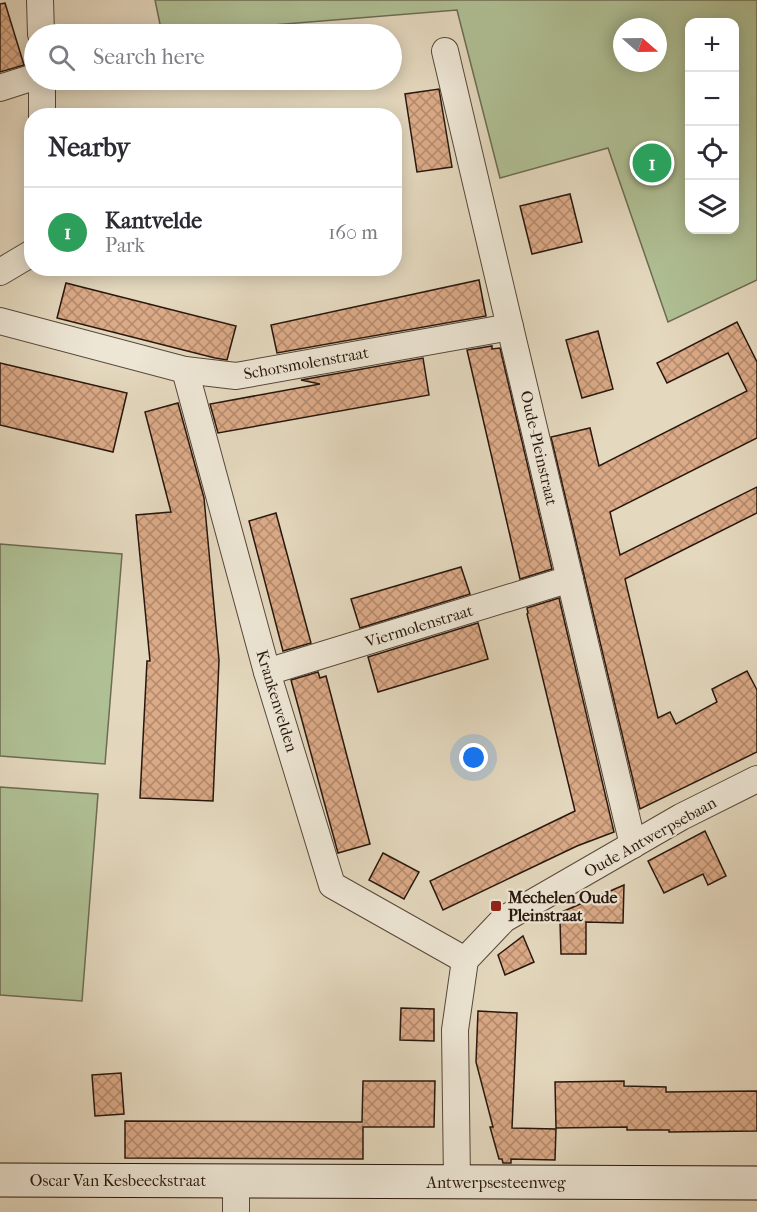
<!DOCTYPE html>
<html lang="en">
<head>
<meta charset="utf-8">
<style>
  :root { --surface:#fff; --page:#f7f7f7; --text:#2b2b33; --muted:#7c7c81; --line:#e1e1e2; --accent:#0b8043 }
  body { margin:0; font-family:"IM FELL French Canon",serif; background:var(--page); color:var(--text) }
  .controls { position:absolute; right:18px; top:18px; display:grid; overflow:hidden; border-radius:12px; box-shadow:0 3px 15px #0003 }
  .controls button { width:54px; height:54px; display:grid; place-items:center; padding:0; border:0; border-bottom:2px solid var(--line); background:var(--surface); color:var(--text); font:30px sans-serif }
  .compass { position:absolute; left:613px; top:18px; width:54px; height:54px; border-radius:50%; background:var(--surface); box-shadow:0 3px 15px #0003; rotate:110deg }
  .you { position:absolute; left:474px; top:758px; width:21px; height:21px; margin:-15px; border:4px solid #fff; border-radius:50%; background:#1a73e8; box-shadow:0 0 0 9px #1a73e833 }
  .badge { display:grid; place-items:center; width:39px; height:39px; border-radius:50%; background:var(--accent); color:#fff; font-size:20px; font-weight:700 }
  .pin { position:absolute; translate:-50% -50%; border:3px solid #fff; box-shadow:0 2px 6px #0006 }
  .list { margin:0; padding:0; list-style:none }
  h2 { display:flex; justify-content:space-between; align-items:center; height:78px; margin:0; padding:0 24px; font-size:26px }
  h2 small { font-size:20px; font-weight:400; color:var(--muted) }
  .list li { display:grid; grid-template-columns:39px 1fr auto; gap:18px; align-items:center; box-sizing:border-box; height:90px; padding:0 24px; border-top:2px solid var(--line) }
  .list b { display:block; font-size:22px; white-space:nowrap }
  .list p { margin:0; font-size:20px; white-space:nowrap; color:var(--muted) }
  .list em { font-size:20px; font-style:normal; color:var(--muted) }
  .icon { flex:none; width:33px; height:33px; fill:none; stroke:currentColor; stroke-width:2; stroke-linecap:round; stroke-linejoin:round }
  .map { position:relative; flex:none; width:757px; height:1212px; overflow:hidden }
  .search { position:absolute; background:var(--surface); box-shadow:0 3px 15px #0003; left:24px; top:24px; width:378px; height:66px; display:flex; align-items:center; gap:15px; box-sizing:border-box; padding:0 21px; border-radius:33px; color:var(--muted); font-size:22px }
  .panel { position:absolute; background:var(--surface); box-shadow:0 3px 15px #0003; left:24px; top:108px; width:378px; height:168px; border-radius:24px }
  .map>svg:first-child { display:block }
  .park { fill:#b0c095; stroke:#6c6c52; stroke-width:1.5; fill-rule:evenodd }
  .building { fill:url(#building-cross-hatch); stroke:#28170e; stroke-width:1.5 }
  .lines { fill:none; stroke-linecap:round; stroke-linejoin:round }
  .street-casing { stroke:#57473a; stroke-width:28 }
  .secondary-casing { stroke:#28170e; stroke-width:35 }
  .street { stroke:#ede6d5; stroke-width:26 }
  .secondary { stroke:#ede6d5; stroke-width:33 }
  .poi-dot { fill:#8f2418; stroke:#ede6d5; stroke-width:2 }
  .labels { text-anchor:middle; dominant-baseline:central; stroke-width:4.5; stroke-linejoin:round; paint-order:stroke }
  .street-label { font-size:16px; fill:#28170e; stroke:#ede6d5 }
  .poi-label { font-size:16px; font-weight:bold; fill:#28170e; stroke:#ede6d5; text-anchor:start }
</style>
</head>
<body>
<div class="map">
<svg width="757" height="1212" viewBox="0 0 757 1212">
  <defs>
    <pattern id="building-cross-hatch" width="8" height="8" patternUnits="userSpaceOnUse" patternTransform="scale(1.5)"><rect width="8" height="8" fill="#dbaa87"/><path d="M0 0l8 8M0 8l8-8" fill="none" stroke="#b2896d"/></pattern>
  </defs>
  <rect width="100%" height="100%" fill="#e4d8be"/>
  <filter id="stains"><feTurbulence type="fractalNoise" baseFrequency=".00333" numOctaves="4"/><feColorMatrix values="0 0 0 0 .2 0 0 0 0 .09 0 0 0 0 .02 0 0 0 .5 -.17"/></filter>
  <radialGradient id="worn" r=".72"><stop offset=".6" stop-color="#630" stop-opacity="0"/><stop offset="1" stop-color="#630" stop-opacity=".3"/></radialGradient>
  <g class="park">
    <path d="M155,0H757V280L668,322L608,148L500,178L457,10L162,34ZM690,22H734V230H690ZM622,27H658V63H622Z"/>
    <path d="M0,544L122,554L105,764L0,756Z"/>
    <path d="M0,787L98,794L82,1001L0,995Z"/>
  </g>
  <g class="building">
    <path d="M5,3L24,65L0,72V4Z"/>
    <path d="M439,89L452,167L417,172L405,94Z"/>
    <path d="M570,194L582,242L532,254L520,206Z"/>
    <path d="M479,280L486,316L277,353L271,325Z"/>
    <path d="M66,283L236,326L227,360L215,358L57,318Z"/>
    <path d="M737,322L757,362V438L610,512L620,555L757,487V513L625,579L658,718L670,712L676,724L717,702L712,689L747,671L757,690V752L640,809L551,437L590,428L599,466L747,391L728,353L667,383L657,363Z"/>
    <path d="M598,331L613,389L582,398L566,340Z"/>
    <path d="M492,346V349L500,348L552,569L520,579L467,350Z"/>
    <path d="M423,358L429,395L218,433L210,404L320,384L301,380Z"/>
    <path d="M0,363L127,393L113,452L0,425Z"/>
    <path d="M178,403L204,498L219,660L213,801L140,798L147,661H150L136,515L171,512L145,412Z"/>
    <path d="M276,513L311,643L283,651L249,521Z"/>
    <path d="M461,567L470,594L360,628L351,599Z"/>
    <path d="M559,598L614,832L577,846L443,910L430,881L575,811L527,614L528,613L527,608Z"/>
    <path d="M478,623L488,659L378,692L368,657Z"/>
    <path d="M318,672L320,678L326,676L370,844L338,853L291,680Z"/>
    <path d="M705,831L726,876L708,885L703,874L664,893L648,861Z"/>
    <path d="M383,853L419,872L404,899L369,880Z"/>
    <path d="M624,885L623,923L586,922V954H561L560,922L541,921Z"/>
    <path d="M523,936L534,962L505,975L498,955Z"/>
    <path d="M401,1008L434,1009V1041L400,1040Z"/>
    <path d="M478,1011L517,1013L512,1128L556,1129L555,1160L511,1159V1163H503L502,1159H499L490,1127H493L476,1062Z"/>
    <path d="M121,1073L124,1114L95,1116L92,1075Z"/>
    <path d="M363,1081H435L434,1127H363V1159L125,1158V1121L362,1122Z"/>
    <path d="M624,1081V1086L666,1087V1092L757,1091V1131L669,1132V1130H627V1127L556,1128L555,1082Z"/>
  </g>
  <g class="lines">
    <defs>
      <g id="street">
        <path d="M40,0L41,34"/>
        <path d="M445,51L510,327L633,845"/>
        <path d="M42,80V116"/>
        <path d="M0,88L34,77"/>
        <path d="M0,272L32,253"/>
        <path d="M0,321L185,370L236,376L510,327"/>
        <path d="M185,370L267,672L332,885L465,960"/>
        <path d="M267,672L570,579"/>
        <path d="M236,1180V1212"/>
        <path d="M457,1181L455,1030L465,960L504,919L681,817L757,779"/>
      </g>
      <path id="secondary" d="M0,1180L757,1183"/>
    </defs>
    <use href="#street" class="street-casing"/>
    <use href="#secondary" class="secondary-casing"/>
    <use href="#street" class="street"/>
    <use href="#secondary" class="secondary"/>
  </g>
  <rect class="poi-dot" x="490" y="900" width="12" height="12" rx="3"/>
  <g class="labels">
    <g class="street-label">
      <text transform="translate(306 363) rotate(-10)">Schorsmolenstraat</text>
      <text transform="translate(539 448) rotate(77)">Oude-Pleinstraat</text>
      <text transform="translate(419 626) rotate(-17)">Viermolenstraat</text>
      <text transform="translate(277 701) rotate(73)">Krankenvelden</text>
      <text transform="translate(650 837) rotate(-29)">Oude Antwerpsebaan</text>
      <text x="118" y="1180">Oscar Van Kesbeeckstraat</text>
      <text x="496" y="1182">Antwerpsesteenweg</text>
    </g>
    <g class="poi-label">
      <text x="508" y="897">Mechelen Oude<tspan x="508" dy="18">Pleinstraat</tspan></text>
    </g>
  </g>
  <rect width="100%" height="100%" filter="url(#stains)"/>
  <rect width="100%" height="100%" fill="url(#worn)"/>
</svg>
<div class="controls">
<button>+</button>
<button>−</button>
<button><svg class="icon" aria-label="locate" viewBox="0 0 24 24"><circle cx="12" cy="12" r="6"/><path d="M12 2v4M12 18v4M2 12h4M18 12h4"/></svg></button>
<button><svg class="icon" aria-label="layers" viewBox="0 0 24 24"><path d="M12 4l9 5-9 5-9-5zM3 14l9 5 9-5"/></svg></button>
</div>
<svg class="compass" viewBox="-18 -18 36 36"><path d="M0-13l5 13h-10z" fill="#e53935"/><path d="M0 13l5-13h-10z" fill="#7c7c81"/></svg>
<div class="you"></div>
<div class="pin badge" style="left:652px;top:163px;background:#2e9e5b">1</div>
<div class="search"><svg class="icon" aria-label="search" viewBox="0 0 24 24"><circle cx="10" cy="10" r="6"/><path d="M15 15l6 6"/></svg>Search here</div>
<section class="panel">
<h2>Nearby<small></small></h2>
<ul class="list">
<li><span class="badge" style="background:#2e9e5b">1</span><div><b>Kantvelde</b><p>Park</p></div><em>160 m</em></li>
</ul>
</section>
</div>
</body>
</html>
